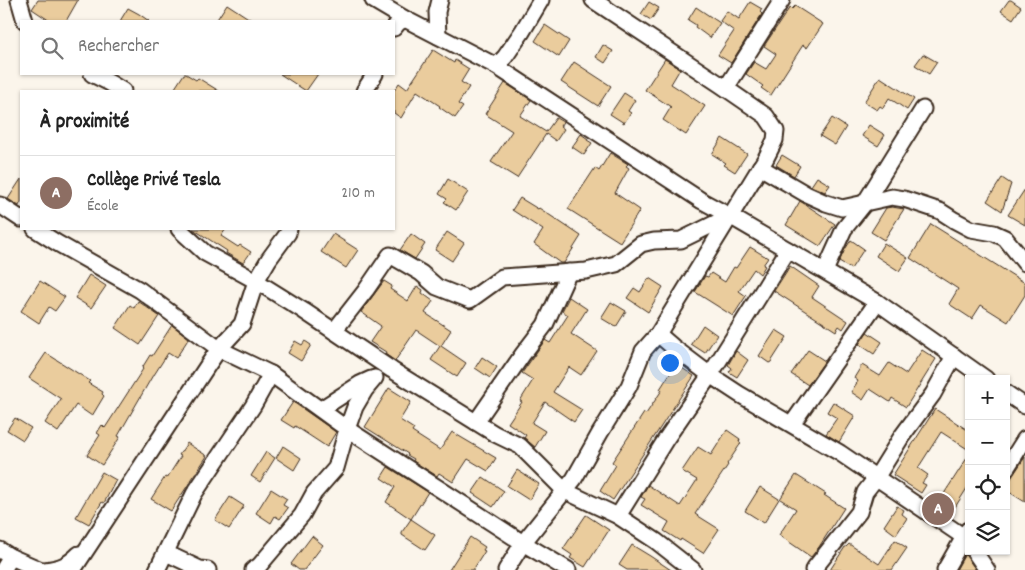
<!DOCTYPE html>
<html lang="fr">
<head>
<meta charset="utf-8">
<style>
  :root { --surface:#fff; --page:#f6f6f6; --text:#222; --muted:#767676; --line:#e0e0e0; --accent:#db2777 }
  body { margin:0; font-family:Dekko,sans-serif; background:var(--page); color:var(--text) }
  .controls { position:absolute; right:15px; bottom:15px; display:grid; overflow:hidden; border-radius:0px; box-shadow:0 1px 4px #0004 }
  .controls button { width:45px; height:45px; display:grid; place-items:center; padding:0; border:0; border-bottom:1px solid var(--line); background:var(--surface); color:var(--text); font:25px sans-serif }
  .you { position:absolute; left:669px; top:362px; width:18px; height:18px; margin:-12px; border:4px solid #fff; border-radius:50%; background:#1a73e8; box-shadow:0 0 0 8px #1a73e833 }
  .badge { display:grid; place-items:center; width:32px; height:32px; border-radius:50%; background:var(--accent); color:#fff; font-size:16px; font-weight:700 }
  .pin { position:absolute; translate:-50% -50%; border:2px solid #fff; box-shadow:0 1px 5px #0006 }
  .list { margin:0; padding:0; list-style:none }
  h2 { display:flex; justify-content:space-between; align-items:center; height:65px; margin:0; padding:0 20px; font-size:21px }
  h2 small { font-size:16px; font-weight:400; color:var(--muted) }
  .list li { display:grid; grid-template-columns:32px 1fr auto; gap:15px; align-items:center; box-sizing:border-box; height:75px; padding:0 20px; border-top:1px solid var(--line) }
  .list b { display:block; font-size:19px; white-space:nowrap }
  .list p { margin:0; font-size:16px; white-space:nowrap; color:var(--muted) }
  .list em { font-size:16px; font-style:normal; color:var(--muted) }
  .icon { flex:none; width:28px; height:28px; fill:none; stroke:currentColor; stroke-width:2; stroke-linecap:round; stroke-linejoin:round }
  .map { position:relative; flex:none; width:1025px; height:570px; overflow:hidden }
  .search { position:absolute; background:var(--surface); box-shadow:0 1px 4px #0004; left:20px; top:20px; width:375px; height:55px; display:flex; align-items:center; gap:12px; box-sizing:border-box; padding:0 18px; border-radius:0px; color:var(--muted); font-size:19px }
  .panel { position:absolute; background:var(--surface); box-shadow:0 1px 4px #0004; left:20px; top:90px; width:375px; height:140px; border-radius:0px }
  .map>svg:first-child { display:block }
  .building { fill:#eacc9d; stroke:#3b2a1e }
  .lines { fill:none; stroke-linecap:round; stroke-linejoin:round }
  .minor-casing { stroke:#3b2a1e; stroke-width:19 }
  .minor { stroke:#fff; stroke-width:15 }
</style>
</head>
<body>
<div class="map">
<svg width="1025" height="570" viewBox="0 0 1025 570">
  <rect width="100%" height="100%" fill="#fbf5eb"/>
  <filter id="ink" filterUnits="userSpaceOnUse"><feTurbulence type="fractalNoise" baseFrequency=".02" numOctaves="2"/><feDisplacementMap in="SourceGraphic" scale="10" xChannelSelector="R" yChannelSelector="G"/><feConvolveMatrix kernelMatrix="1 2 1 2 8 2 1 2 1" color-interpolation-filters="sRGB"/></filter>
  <g filter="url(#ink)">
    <g class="building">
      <path d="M38,0H78L66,21H50L32,9Z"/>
      <path d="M1009,0H1011L1021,7L1013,19L1001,11Z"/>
      <path d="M649,2L659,8L651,20L641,14Z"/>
      <path d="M750,2L762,9L760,12L762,14L731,63L718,55L734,31L720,21L727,11L739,19Z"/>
      <path d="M227,4L253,21H216Z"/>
      <path d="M795,6L823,24L807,48L803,45L771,95L761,88L763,86L746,74L754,62L766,69L776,54L764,46L790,7L792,9Z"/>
      <path d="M696,7L720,23L710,38L695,27L696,25L688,20Z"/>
      <path d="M128,8L139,14L149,21H120Z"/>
      <path d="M545,25L569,41L559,57L535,41Z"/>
      <path d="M603,45L613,51L605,63L596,57Z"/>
      <path d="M433,50L454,63L455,60L469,69L461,82L469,87L458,104L463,107L455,118L439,107L440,106L417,91L401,118L394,113V91L399,83L407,89Z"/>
      <path d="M923,54L937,62L929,74L915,65Z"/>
      <path d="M665,59L680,69L671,84L705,106L686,135L663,120L671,107L645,90Z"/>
      <path d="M574,62L611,86L598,106L561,82Z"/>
      <path d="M184,74H186L196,80L198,78L219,91H173Z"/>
      <path d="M280,74H318L306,91Z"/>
      <path d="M880,77L914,99L907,110L889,98L883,108L880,106L877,110L864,102Z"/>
      <path d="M505,83L531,100L520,116L546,132L556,118L563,122L560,126L564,129L556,141L546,134L517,178L491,162L512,131L485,114Z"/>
      <path d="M624,93L635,100L628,111L631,113L624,123L610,114Z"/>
      <path d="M832,118L846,127L835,145L820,136Z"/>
      <path d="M869,125L885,135L878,146L862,136Z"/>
      <path d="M581,134L588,139L587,140L592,143L584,155L572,147Z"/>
      <path d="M722,138L747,154L735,172L724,165L726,163L712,154Z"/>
      <path d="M610,153L628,164L626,166L629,168L615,193L640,210L620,242L568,209L595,168L599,171Z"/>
      <path d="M782,155L800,166L794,176L776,165Z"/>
      <path d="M817,177L830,185L825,192L811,186Z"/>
      <path d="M1002,178L1011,184L1002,211L987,201Z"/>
      <path d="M21,179V202L19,206L8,199Z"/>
      <path d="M448,179L468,192L456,210L444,202L447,199L439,194Z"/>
      <path d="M1025,189V225L1008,215Z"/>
      <path d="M520,198L538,209L539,208L581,236L564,263H560L534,244L543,230L512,210Z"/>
      <path d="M800,201L835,224L820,246L786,225Z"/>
      <path d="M892,207L904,209L884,240L871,232L886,208Z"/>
      <path d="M931,224L1025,283V295L1008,322L981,305L972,319L949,304L958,289L910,258Z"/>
      <path d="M193,229H226L221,236L238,247L240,245L251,252L243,263L226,253L227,251Z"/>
      <path d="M447,232L464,243L452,261L435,250Z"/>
      <path d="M333,234L358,250L346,268L321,252Z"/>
      <path d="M411,234L425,244L415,259L400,250Z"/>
      <path d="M851,240L864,249L851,269L839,262L844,251Z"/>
      <path d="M884,243L908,258L899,271L876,256Z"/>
      <path d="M750,247L768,258L763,265L765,266L760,274L754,269L739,291L746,296L733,316L695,292L705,276L708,277L711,273L725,282L734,267L736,268Z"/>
      <path d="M790,266L819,286L812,297L848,321L843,329L839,326L836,331L774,291Z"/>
      <path d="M89,275L106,286L91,308L75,298Z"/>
      <path d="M649,278L663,287L648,312L627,298L634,288L640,292Z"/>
      <path d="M40,281L65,297L55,311L49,307L39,323L21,311Z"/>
      <path d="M384,281L392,286L390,289L408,301L417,286L423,290L422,293L433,301L425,313L451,330L441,346L466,363L457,377L431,360L440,346L416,330L395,361L385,354L386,352L370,342L381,326L361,312Z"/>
      <path d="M569,297L587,309L571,334L597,351L581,375L569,367L553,392L582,410L574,422L545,402L532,423L545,431L535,447L524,438L526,435L508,423L522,402L520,401L533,380L522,373L545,340L550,343L568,315L562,311Z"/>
      <path d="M138,301L159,316L140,345L115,328L130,305L134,308Z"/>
      <path d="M611,302L626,311L616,327L601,318Z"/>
      <path d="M172,325L189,338L176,358L168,353L154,375H153L118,436L120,437L102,465L87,455L100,435L97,433L102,425L105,428L143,369L142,368L150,355L152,356Z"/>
      <path d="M703,325L717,335L705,353L691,344Z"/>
      <path d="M776,330L787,337L771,362L769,363L759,356Z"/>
      <path d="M867,332L882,342L874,354L859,344Z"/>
      <path d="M295,341L302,345L305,341L311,345L301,361L288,353Z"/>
      <path d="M808,350L825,361L808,385L791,374Z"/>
      <path d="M922,350L936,359L906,407L892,398L890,402L870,389L863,400L851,392L858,381L854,378L862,365L880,376L889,363L906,374Z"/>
      <path d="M736,351L748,360L737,377L729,372L732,368L728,365Z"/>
      <path d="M46,353L90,381L88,383L103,392L102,394L104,396L92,416L76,405L58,432L45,423L61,399L29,378Z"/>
      <path d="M482,357L497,367L490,378L475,368Z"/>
      <path d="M676,364L694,376L613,500L600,491L616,465L612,462L644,413L646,414L662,390L660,389Z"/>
      <path d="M389,388L411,402L400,420L414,429L412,432L440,450L452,432L496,458L488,471L468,459L453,482L439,473L437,476L413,461L414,459L407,455L408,454L365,427Z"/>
      <path d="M293,402L336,432L327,447L295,426L294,428L281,420Z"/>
      <path d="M833,402L855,416L839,442L826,434L837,418L827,412Z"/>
      <path d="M935,409L969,431V450L941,432L918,468L928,475L922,483L926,485L921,493L893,475Z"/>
      <path d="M15,418L31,428L23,440L7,430Z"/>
      <path d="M727,430L740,439L739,442L741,443L727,464L728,465L695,514L719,529L703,553L681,539L680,541L664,531L669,522L641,505L645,499L641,497L648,485L680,506L697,480L682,471L698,447L711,455Z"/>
      <path d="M187,443L207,456L171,511L151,499L165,477L167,478L181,456L179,455Z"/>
      <path d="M283,446L301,458L294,470L276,458Z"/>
      <path d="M266,452L275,458L260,482L251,476Z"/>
      <path d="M969,455V485L952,512L938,503Z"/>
      <path d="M1025,457V502L1006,490V486Z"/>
      <path d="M388,467L428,492L411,519L386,502L395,487L381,478Z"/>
      <path d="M517,470L539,484L529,500L507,486Z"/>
      <path d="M102,472L116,480L104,503L102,502L89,524L76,517Z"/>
      <path d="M796,475L826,494L824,495L844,508L819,547L811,557L779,535L796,509L780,499Z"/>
      <path d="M483,477L504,491L493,507L472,493Z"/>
      <path d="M760,487L779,499L764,523L745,511Z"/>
      <path d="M271,489L287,499L283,505L288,508L280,519L275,516L271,523L256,513Z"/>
      <path d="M230,497L244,506L229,529L215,520Z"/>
      <path d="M897,506L904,510L902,514L907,518L896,535L884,526Z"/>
      <path d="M586,515L609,530L585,567L570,558L572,555L563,549Z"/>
      <path d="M411,519L435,535L425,550L402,535V532Z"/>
      <path d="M312,536L323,545L304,570H299L291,564Z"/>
      <path d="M470,537L485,547L483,550L485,551L473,570H449Z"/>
      <path d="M895,540L907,548L892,570H830L845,547H846L849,544L879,564Z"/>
      <path d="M632,545L650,556L671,570H627L619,565Z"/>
      <path d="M965,554L966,556L976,570H956Z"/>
    </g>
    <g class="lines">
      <defs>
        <g id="minor">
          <path d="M19,0L25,21"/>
          <path d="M373,0L405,19L496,66L702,201L730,216L877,302L986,379"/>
          <path d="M394,28L398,23L405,19"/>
          <path d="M438,36L437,12L440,0"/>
          <path d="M496,66L505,57L522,32L541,0"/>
          <path d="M92,74L110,83L123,91"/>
          <path d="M726,88L782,0"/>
          <path d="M364,91L375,74"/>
          <path d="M760,167L806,194L826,203L842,208L892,197L904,199L940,211L954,220L971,229L994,233L1005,238L1025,263"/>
          <path d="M0,205L21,219"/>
          <path d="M35,229L57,243L140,290L219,349L271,374L347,429L523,543L568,570"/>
          <path d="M179,229L205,253L256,281L304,311L392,370L495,434L520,446L565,491L618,516L656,541L693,570"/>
          <path d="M825,271L844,229L864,204L923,109"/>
          <path d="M334,331L366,290L390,255L421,273L437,287L470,300L502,277L586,271L616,264L641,244L654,241L681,240L730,216"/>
          <path d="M658,334L673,347L710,375L739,394L840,453L964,537L969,544"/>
          <path d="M1006,393L1025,406"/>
          <path d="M321,409L360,384L371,379"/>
          <path d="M476,422L523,354L545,325L569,272"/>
          <path d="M792,424L877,302"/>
          <path d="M1006,469L1025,439"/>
          <path d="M618,516L666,439L710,375L788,250"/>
          <path d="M0,550L11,557L41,570"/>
          <path d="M974,551L987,570"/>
          <path d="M166,553L200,569L208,570"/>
          <path d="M3,570L11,557"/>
          <path d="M45,570C61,568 68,565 79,554"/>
          <path d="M73,570L208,365L219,349L242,324L256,281L269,259L288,233L289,229"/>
          <path d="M157,570L194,494L253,406L271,374"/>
          <path d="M253,570L259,566L302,515L314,493L336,468L347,429L355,407L365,390L375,378"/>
          <path d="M506,570L523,543L574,479L600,433L629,386L643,351L658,334L766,158L775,140L776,131L766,116L721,85L593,0"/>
          <path d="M813,570L859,512L865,492L876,478L902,436L933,394L954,356"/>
          <path d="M945,570L968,530"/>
        </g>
      </defs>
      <use href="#minor" class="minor-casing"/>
      <use href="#minor" class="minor"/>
    </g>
  </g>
</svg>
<div class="controls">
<button>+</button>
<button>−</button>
<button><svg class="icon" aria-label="locate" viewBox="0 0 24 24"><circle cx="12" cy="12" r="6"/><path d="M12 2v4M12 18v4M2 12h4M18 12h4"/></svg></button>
<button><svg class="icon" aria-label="layers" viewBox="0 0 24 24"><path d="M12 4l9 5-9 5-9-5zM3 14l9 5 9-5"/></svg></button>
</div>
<div class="you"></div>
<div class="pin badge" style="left:938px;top:509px;background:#8d6e63">A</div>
<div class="search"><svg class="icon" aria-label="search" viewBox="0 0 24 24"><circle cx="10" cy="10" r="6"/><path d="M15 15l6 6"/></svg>Rechercher</div>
<section class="panel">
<h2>À proximité<small></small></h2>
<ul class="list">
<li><span class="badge" style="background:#8d6e63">A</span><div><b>Collège Privé Tesla</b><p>École</p></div><em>210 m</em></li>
</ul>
</section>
</div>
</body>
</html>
